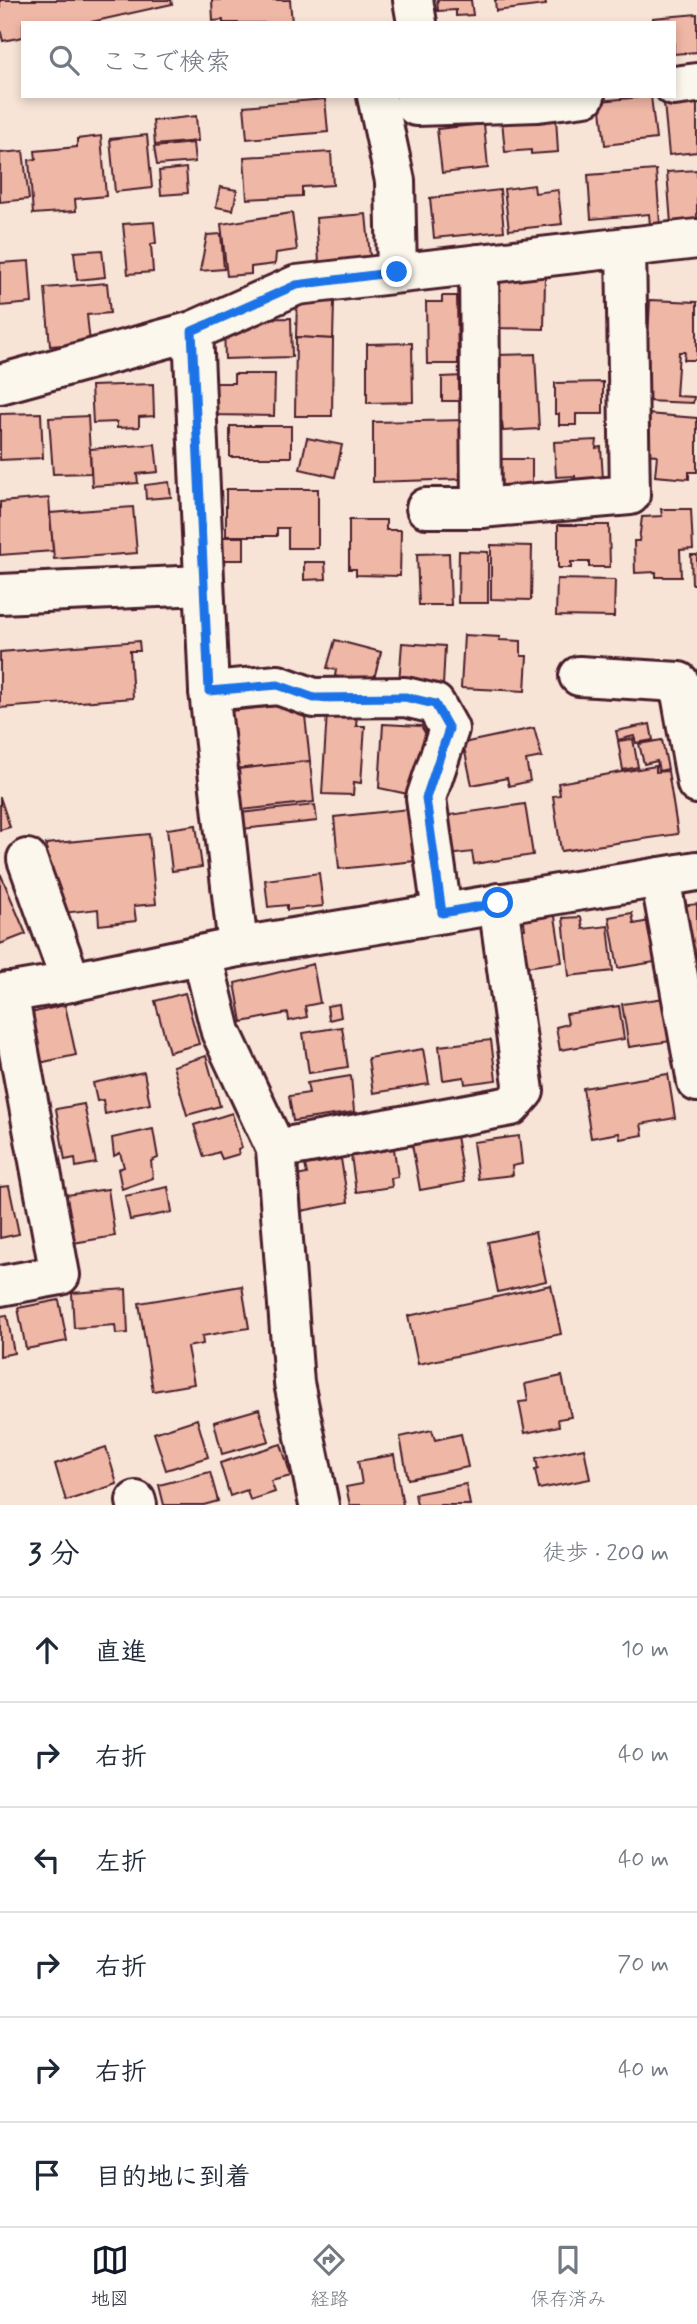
<!DOCTYPE html>
<html lang="ja">
<head>
<meta charset="utf-8">
<style>
  :root { --surface:#fff; --page:#f2f2f3; --text:#1f2937; --muted:#747a83; --line:#e0e1e3; --accent:#111827 }
  body { margin:0; font-family:Mynerve,"Klee One",sans-serif; background:var(--page); color:var(--text) }
  .stop { position:absolute; width:21px; height:21px; margin:-16px; border:5px solid #1a73e8; border-radius:50%; background:#fff }
  .stop.end { background:#1a73e8; border-color:#fff; box-shadow:0 2px 7px #0008 }
  .list { margin:0; padding:0; list-style:none }
  h2 { display:flex; justify-content:space-between; align-items:center; height:91px; margin:0; padding:0 28px; font-size:30px }
  h2 small { font-size:23px; font-weight:400; color:var(--muted) }
  .list li { display:grid; grid-template-columns:46px 1fr auto; gap:21px; align-items:center; box-sizing:border-box; height:105px; padding:0 28px; border-top:2px solid var(--line) }
  .list b { display:block; font-size:26px; white-space:nowrap }
  .list em { font-size:23px; font-style:normal; color:var(--muted) }
  .icon { flex:none; width:38px; height:38px; fill:none; stroke:currentColor; stroke-width:2; stroke-linecap:round; stroke-linejoin:round }
  .map { position:relative; flex:none; width:697px; height:1505px; overflow:hidden }
  .search { position:absolute; background:var(--surface); box-shadow:0 4px 10px #0003; left:21px; right:21px; top:21px; height:77px; display:flex; align-items:center; gap:18px; box-sizing:border-box; padding:0 24px; border-radius:0px; color:var(--muted); font-size:26px }
  .sheet { height:721px; background:var(--surface) }
  nav { display:flex; justify-content:space-around; align-items:center; box-sizing:border-box; height:98px; border-top:2px solid var(--line); background:var(--surface); font-size:19px; color:var(--muted) }
  nav a { display:grid; justify-items:center; gap:4px }
  nav .on { color:var(--accent) }
  .map>svg:first-child { display:block }
  .building { fill:#efb7a6; stroke:#4a1f2b; stroke-width:2 }
  .lines { fill:none; stroke-linecap:round; stroke-linejoin:round }
  .minor-casing { stroke:#4a1f2b; stroke-width:44 }
  .minor { stroke:#fbf7ec; stroke-width:38 }
  .route { stroke:#1a73e8; stroke-width:9 }
</style>
</head>
<body>
<div class="map">
<svg width="697" height="1505" viewBox="0 0 697 1505">
  <rect width="100%" height="100%" fill="#f7e4d7"/>
  <filter id="ink" filterUnits="userSpaceOnUse"><feTurbulence type="fractalNoise" baseFrequency=".0143" numOctaves="2"/><feDisplacementMap in="SourceGraphic" scale="14" xChannelSelector="R" yChannelSelector="G"/><feConvolveMatrix kernelMatrix="1 2 1 2 8 2 1 2 1" color-interpolation-filters="sRGB"/></filter>
  <g filter="url(#ink)">
    <g class="building">
      <path d="M0,0H171L172,4L87,23H23V37L3,41L0,29Z"/>
      <path d="M212,0H290L292,23H223V20L213,21Z"/>
      <path d="M437,0H471L473,15L456,16V10L438,11Z"/>
      <path d="M495,0H545L546,5L496,11Z"/>
      <path d="M697,14V52L674,54V23H653V18Z"/>
      <path d="M651,96L656,139L605,145L600,101Z"/>
      <path d="M325,99L328,132L247,139L244,106Z"/>
      <path d="M697,100V152L669,155L664,103Z"/>
      <path d="M196,116L198,141L155,145L153,121Z"/>
      <path d="M556,116L558,152L531,154V150L505,152L502,120Z"/>
      <path d="M484,124L488,168L442,173L437,129Z"/>
      <path d="M147,135L152,188L115,192L110,139Z"/>
      <path d="M101,136L106,196L75,199L76,211L33,214L29,160L36,159L35,151L77,147V139Z"/>
      <path d="M193,143L195,162L157,165L154,147Z"/>
      <path d="M23,151L29,199L0,202V153Z"/>
      <path d="M331,152L333,185L302,187V196L247,199L244,157Z"/>
      <path d="M186,168L188,193L161,195L159,171Z"/>
      <path d="M656,170L660,224L650,225L649,214L591,219L588,175Z"/>
      <path d="M697,170V218L692,219V222L671,224L667,172Z"/>
      <path d="M534,185L535,193L558,190L562,224L509,230L504,189Z"/>
      <path d="M220,187L237,190L233,210L216,207Z"/>
      <path d="M500,190L504,231L434,238L430,198Z"/>
      <path d="M292,213L297,250L276,253L275,264L251,267V274L227,276L221,224Z"/>
      <path d="M366,214L370,257L319,262L316,218Z"/>
      <path d="M154,222L156,243L151,244L153,272L128,274L123,224Z"/>
      <path d="M221,234L224,269L200,271L207,235Z"/>
      <path d="M102,250L105,277L77,280L74,252Z"/>
      <path d="M29,261L32,303L0,306V263Z"/>
      <path d="M545,277L544,329L496,328L497,278Z"/>
      <path d="M107,283L110,313L87,315L90,343L50,346L45,288Z"/>
      <path d="M442,296H457L458,364H427L426,302H442Z"/>
      <path d="M650,300L697,302V360H684L685,352H679L676,396L694,397L693,403L645,401Z"/>
      <path d="M297,301L334,302L333,339L296,337Z"/>
      <path d="M291,318L292,357L225,359L224,325L244,319Z"/>
      <path d="M296,337L333,339L332,416H295Z"/>
      <path d="M412,343L413,402L367,403V344Z"/>
      <path d="M535,354L539,429L503,431L502,422H498L496,355Z"/>
      <path d="M234,374H275L274,416L209,415V383H234Z"/>
      <path d="M464,376V401H442V377Z"/>
      <path d="M603,382V414H576V425H559V414H555V383Z"/>
      <path d="M153,384L154,416L139,417V427L117,428V422L93,423L91,386Z"/>
      <path d="M41,413L43,458L0,460V414Z"/>
      <path d="M647,414L697,418V472H689V479L655,476L657,455L644,454Z"/>
      <path d="M88,416L91,473L53,474L49,418Z"/>
      <path d="M466,420V479L373,482V422Z"/>
      <rect x="230" y="426" width="61" height="31"/>
      <path d="M307,438L342,445L335,477L300,469Z"/>
      <path d="M597,440L596,448L601,447L603,479L575,480V476L556,477L554,442Z"/>
      <path d="M155,444L158,472L137,474L138,483L92,486L90,449Z"/>
      <path d="M500,459H532V494H498V467H500Z"/>
      <path d="M169,482L171,497L146,499L145,485Z"/>
      <path d="M226,489H318V548H288V528H277V536H226Z"/>
      <path d="M49,498L53,551L0,555V502Z"/>
      <path d="M133,507L137,553L54,559L50,513Z"/>
      <path d="M661,509H691L693,549L680,550L681,577H656V572L635,573L634,541H639L642,517L662,516Z"/>
      <path d="M349,520H386V530H401L400,576L356,575V569H349Z"/>
      <path d="M558,525H609L610,567H589V562H571V568H558Z"/>
      <path d="M212,528H222V537H244V560H211Z"/>
      <path d="M491,545L532,546L531,600L491,599Z"/>
      <path d="M459,551L488,552V603H458Z"/>
      <path d="M449,553L451,605H419L417,554Z"/>
      <path d="M691,555H697V584H692Z"/>
      <path d="M304,562H325L326,579L304,580Z"/>
      <path d="M557,579L615,580L614,617L556,616Z"/>
      <path d="M464,635L500,637L499,640L521,641V656H527L525,691L461,688Z"/>
      <path d="M335,640L381,652L372,686L335,676L336,670L327,668Z"/>
      <path d="M139,641L140,651H130L133,698L0,708V652Z"/>
      <path d="M402,643L445,646L443,686L399,683Z"/>
      <path d="M276,706L305,716L310,761L236,769L230,711Z"/>
      <path d="M327,712L357,714L356,726H365L361,783L354,782L353,795L322,794Z"/>
      <path d="M383,724L421,726L431,743L408,794L379,788Z"/>
      <path d="M650,724L653,740L636,743L634,736L618,740L616,731Z"/>
      <path d="M534,728L542,757L526,760L530,781L509,786L507,778L472,785L463,743Z"/>
      <path d="M633,739L638,767L623,770L618,741Z"/>
      <path d="M662,740L668,769L659,771L657,761L644,764L639,744Z"/>
      <path d="M310,761L314,802L242,810L238,769Z"/>
      <path d="M656,766V772L668,771L678,834L561,851L553,796L560,795L558,783Z"/>
      <path d="M0,797L10,827L0,830Z"/>
      <path d="M525,804L533,855L474,864L472,852L449,855L443,816Z"/>
      <path d="M315,805L317,821L242,829L240,813Z"/>
      <path d="M409,809L415,861L339,869L334,817Z"/>
      <path d="M196,825L202,867L172,871L167,829Z"/>
      <path d="M149,834L156,904L134,906L136,921L99,925L98,909L54,914L46,844Z"/>
      <path d="M319,873L323,906L287,910V905L268,907L265,880Z"/>
      <path d="M1,875L26,934L0,944V876Z"/>
      <path d="M697,904V958L689,959L680,906Z"/>
      <path d="M554,910L562,962L526,967L520,930L525,929L523,915Z"/>
      <path d="M632,913L634,924L654,920L661,961L618,968L609,917Z"/>
      <path d="M581,917L583,929L608,926L613,971L569,976L563,918Z"/>
      <path d="M313,964L320,1003L305,1006L307,1017L289,1021L288,1013L242,1022L235,983Z"/>
      <path d="M185,993L199,1044L169,1052L155,1001Z"/>
      <path d="M665,998L671,1041L629,1047L622,1004Z"/>
      <path d="M339,1004L341,1017L329,1020L327,1006Z"/>
      <path d="M65,1005L76,1055L39,1063L22,1015Z"/>
      <path d="M619,1006L624,1039L560,1050L556,1027L568,1024L566,1014Z"/>
      <path d="M342,1027L348,1067L309,1073L303,1033Z"/>
      <path d="M491,1040L496,1080L465,1084L464,1077L443,1080L439,1046Z"/>
      <path d="M423,1049L429,1084L373,1093L368,1058Z"/>
      <path d="M206,1056L220,1106L187,1115L173,1066Z"/>
      <path d="M144,1072L150,1104L105,1114L103,1100L97,1101L93,1083Z"/>
      <path d="M668,1074L675,1118L641,1124L643,1135L620,1139L619,1133L591,1138L583,1088Z"/>
      <path d="M351,1076L354,1112L293,1121L289,1096L309,1093L307,1083Z"/>
      <path d="M84,1104L96,1163L76,1167L75,1158L65,1160L56,1109Z"/>
      <path d="M232,1113L242,1148L238,1150L239,1154L222,1159L219,1152L204,1157L194,1125Z"/>
      <path d="M153,1129L158,1158L151,1161L153,1178L122,1189L118,1169L124,1167L120,1153L114,1156L112,1138Z"/>
      <path d="M456,1136L464,1182L420,1190L412,1144Z"/>
      <path d="M519,1136L522,1164L512,1166L513,1175L478,1179L473,1142Z"/>
      <path d="M394,1149L398,1177L391,1178L392,1187L356,1192L351,1155Z"/>
      <path d="M341,1159L348,1202L301,1211L296,1176L307,1174L305,1165Z"/>
      <path d="M9,1186L19,1234L0,1238V1187Z"/>
      <path d="M168,1187L172,1212L130,1220L125,1196Z"/>
      <path d="M108,1189L115,1236L73,1243L66,1195Z"/>
      <path d="M535,1232L546,1281L498,1292L488,1242Z"/>
      <path d="M551,1285L561,1334L418,1364L408,1316Z"/>
      <path d="M242,1286L249,1328L202,1336L203,1344L187,1347L194,1384L153,1391L139,1303Z"/>
      <path d="M126,1289L128,1333L116,1334L115,1325L74,1328L72,1293Z"/>
      <path d="M59,1300L67,1341L26,1349L18,1308Z"/>
      <path d="M7,1315L14,1353L0,1356V1316Z"/>
      <path d="M562,1376L571,1417L558,1419L559,1426L525,1433L519,1402L528,1401L525,1384Z"/>
      <path d="M259,1409L269,1441L222,1454L214,1422Z"/>
      <path d="M197,1419L208,1457L166,1470L154,1433Z"/>
      <path d="M432,1430L435,1440L461,1434L468,1467L408,1479L400,1437Z"/>
      <path d="M281,1444L291,1476L271,1481L275,1492L250,1500L247,1490L230,1496L220,1463Z"/>
      <path d="M106,1447L117,1484L66,1501L55,1464Z"/>
      <path d="M584,1448L590,1479L539,1489L535,1470L538,1469L536,1458Z"/>
      <path d="M394,1455L403,1505H350L346,1487L362,1484L358,1461Z"/>
      <path d="M210,1472L218,1501L204,1505H164L159,1485Z"/>
      <path d="M466,1484L470,1505H417L415,1494Z"/>
    </g>
    <g class="lines">
      <defs>
        <g id="minor">
          <path d="M413,0L417,23"/>
          <path d="M674,86L697,83"/>
          <path d="M377,96L395,181L397,272"/>
          <path d="M416,96V106L538,102L585,96"/>
          <path d="M479,264L481,508"/>
          <path d="M193,331L209,691L238,947"/>
          <path d="M0,384L193,331L297,285L697,239"/>
          <path d="M426,508H481L630,495L626,247"/>
          <path d="M0,594L203,585"/>
          <path d="M579,676L679,682L697,784"/>
          <path d="M209,691L278,685L314,698L405,697L435,704L449,729L426,798L442,913"/>
          <path d="M27,859L71,982"/>
          <path d="M660,877L697,1082"/>
          <path d="M202,955L221,1032L276,1149L294,1383L319,1505"/>
          <path d="M0,994L71,982L238,947L697,871"/>
          <path d="M276,1149L511,1106L524,1091L498,903"/>
          <path d="M0,1286L60,1275L8,992"/>
          <path d="M136,1501L137,1505"/>
        </g>
      </defs>
      <use href="#minor" class="minor-casing"/>
      <use href="#minor" class="minor"/>
    </g>
  </g>
  <g class="lines" filter="url(#ink)">
    <path class="route" d="M397,272L296,285L192,331L209,691L278,685L314,698L405,697L435,704L449,729L426,798L442,913L498,903"/>
  </g>
</svg>
<div class="stop" style="left:498px;top:903px"></div>
<div class="stop end" style="left:397px;top:272px"></div>
<div class="search"><svg class="icon" aria-label="search" viewBox="0 0 24 24"><circle cx="10" cy="10" r="6"/><path d="M15 15l6 6"/></svg>ここで検索</div>
</div>
<section class="sheet">
<h2>3 分<small>徒歩 · 200 m</small></h2>
<ul class="list">
<li><svg class="icon" aria-label="ahead" viewBox="0 0 24 24"><path d="M12 20V5M6 11l6-6 6 6"/></svg><div><b>直進</b></div><em>10 m</em></li>
<li><svg class="icon" aria-label="right" viewBox="0 0 24 24"><path d="M7 20v-9h11M14 6l5 5-5 5"/></svg><div><b>右折</b></div><em>40 m</em></li>
<li><svg class="icon" aria-label="left" viewBox="0 0 24 24"><path d="M17 20v-9H6M10 6l-5 5 5 5"/></svg><div><b>左折</b></div><em>40 m</em></li>
<li><svg class="icon" aria-label="right" viewBox="0 0 24 24"><path d="M7 20v-9h11M14 6l5 5-5 5"/></svg><div><b>右折</b></div><em>70 m</em></li>
<li><svg class="icon" aria-label="right" viewBox="0 0 24 24"><path d="M7 20v-9h11M14 6l5 5-5 5"/></svg><div><b>右折</b></div><em>40 m</em></li>
<li><svg class="icon" aria-label="arrive" viewBox="0 0 24 24"><path d="M6 21V4h12l-3 4 3 4H6"/></svg><div><b>目的地に到着</b></div></li>
</ul>
</section>
<nav>
<a class="on"><svg class="icon" aria-label="map" viewBox="0 0 24 24"><path d="M3 6l6-2 6 2 6-2v14l-6 2-6-2-6 2zM9 4v14M15 6v14"/></svg>地図</a>
<a><svg class="icon" aria-label="directions" viewBox="0 0 24 24"><path d="M12 3l9 9-9 9-9-9zM9 14v-3h6M13 9l2 2-2 2"/></svg>経路</a>
<a><svg class="icon" aria-label="saved" viewBox="0 0 24 24"><path d="M7 4h10v16l-5-4-5 4z"/></svg>保存済み</a>
</nav>
</body>
</html>
